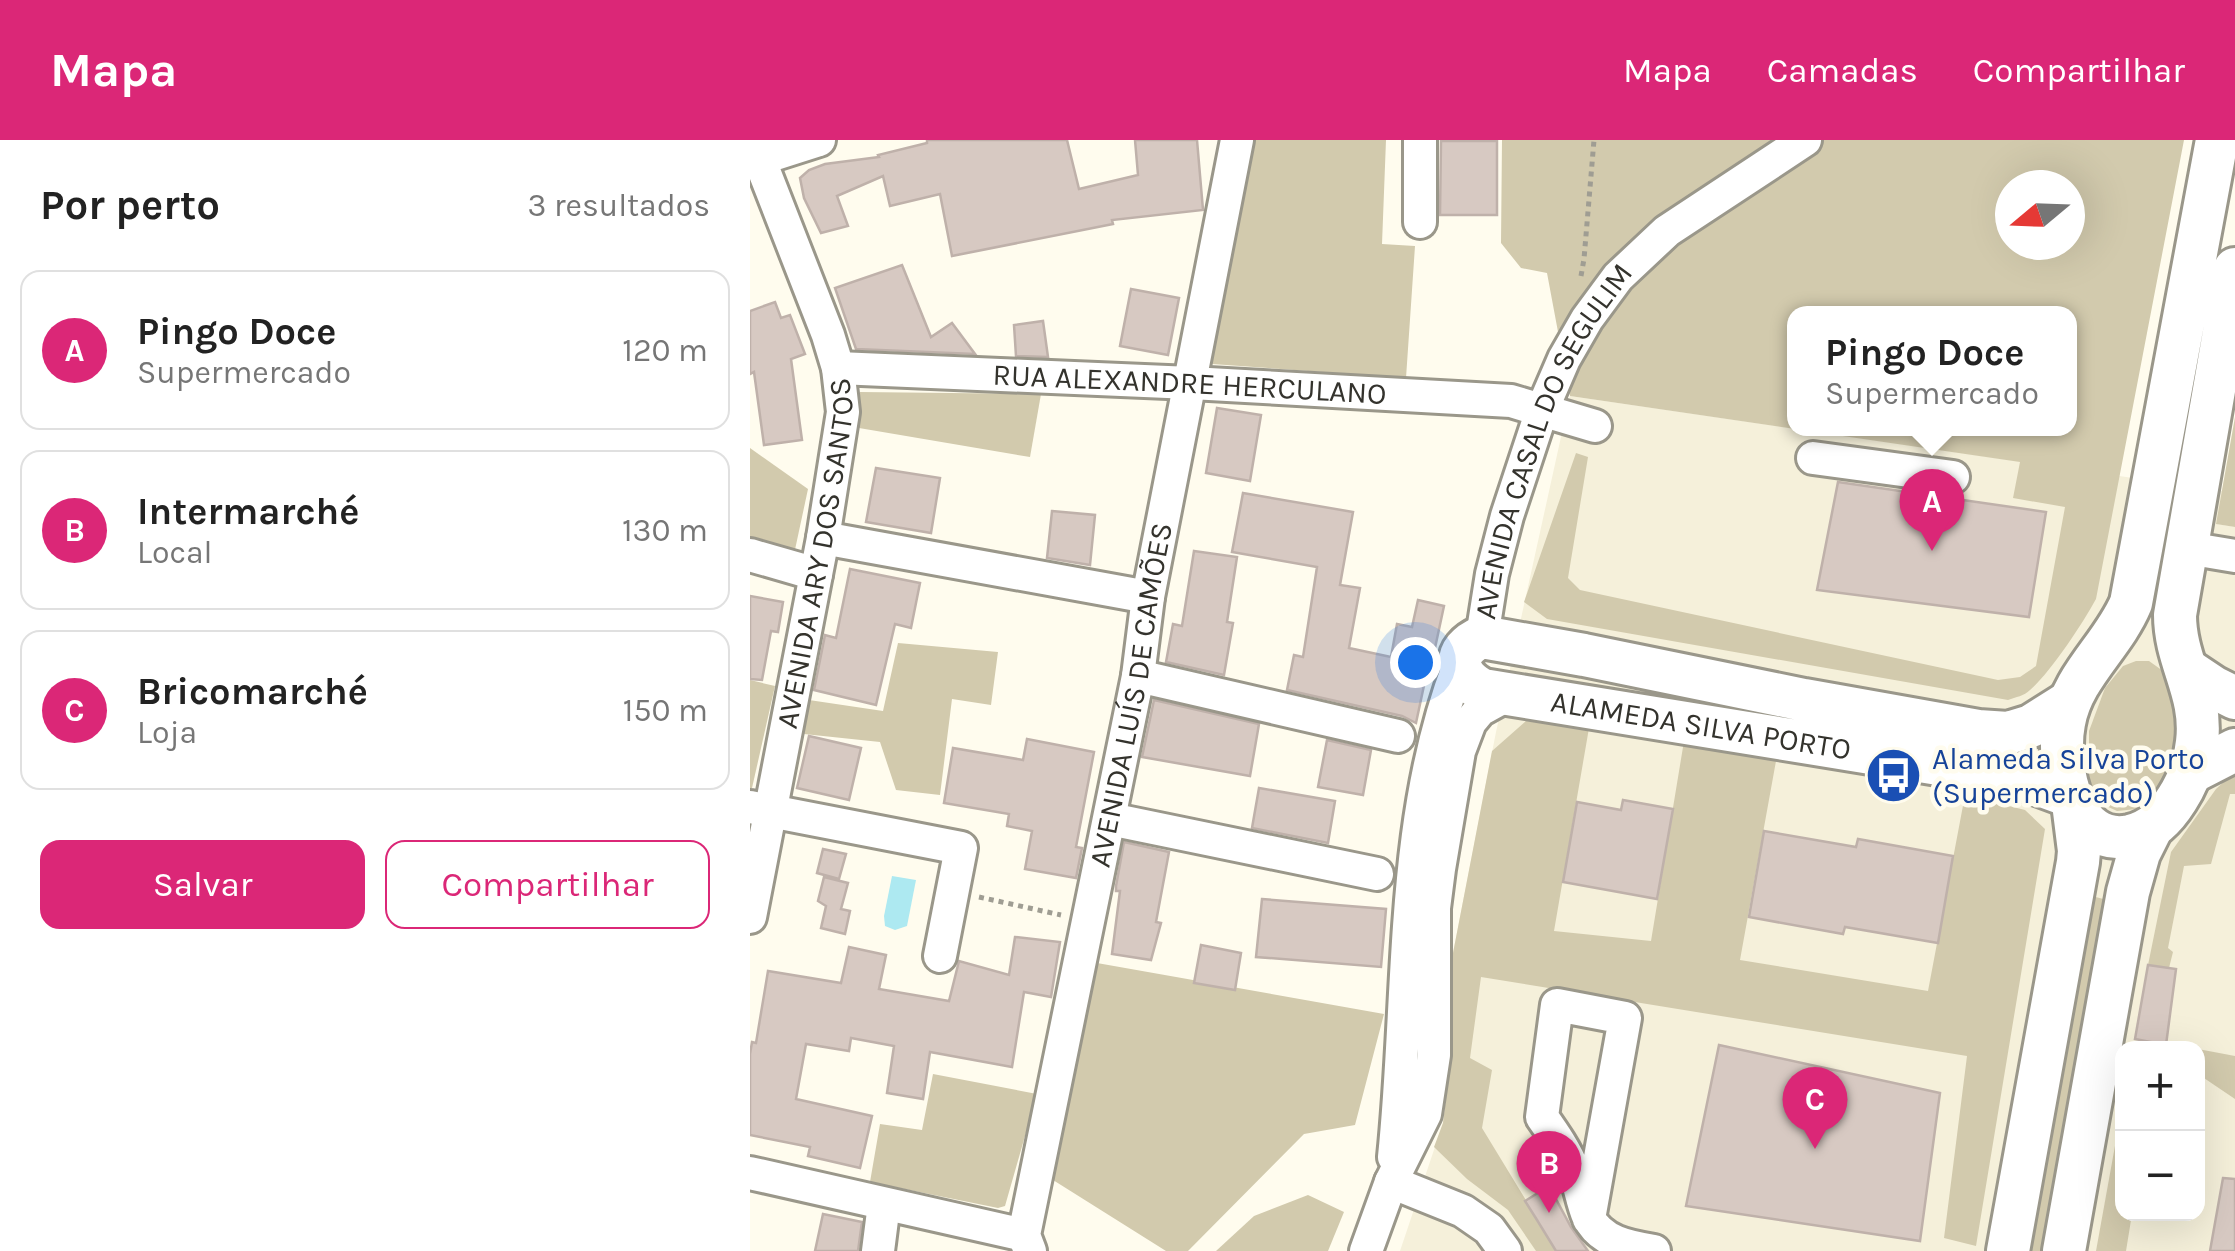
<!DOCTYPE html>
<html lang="pt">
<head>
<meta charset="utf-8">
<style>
  :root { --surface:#fff; --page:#f2f2f2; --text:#222; --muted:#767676; --line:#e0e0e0; --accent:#db2777 }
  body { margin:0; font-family:Karla,sans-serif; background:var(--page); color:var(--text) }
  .controls { position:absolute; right:30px; bottom:30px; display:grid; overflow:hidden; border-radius:20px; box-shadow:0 10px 40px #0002 }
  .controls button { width:90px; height:90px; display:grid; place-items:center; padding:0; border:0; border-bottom:2px solid var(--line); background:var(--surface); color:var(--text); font:50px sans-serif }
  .compass { position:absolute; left:1245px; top:30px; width:90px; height:90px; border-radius:50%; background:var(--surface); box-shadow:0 10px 40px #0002; rotate:251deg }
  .you { position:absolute; left:665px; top:522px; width:35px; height:35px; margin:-25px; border:8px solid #fff; border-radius:50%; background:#1a73e8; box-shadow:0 0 0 15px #1a73e833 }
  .badge { display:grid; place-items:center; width:65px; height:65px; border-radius:50%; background:var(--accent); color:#fff; font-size:32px; font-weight:700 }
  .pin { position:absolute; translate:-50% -82px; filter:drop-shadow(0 2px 5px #0008) }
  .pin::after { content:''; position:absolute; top:52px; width:35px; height:30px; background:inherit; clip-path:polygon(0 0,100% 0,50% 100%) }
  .popup { position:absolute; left:1037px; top:166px; width:290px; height:130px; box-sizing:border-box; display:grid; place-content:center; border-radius:20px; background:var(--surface); filter:drop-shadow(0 2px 8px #0005); font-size:32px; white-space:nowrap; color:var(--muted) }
  .popup b { font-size:38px; color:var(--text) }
  .popup::after { content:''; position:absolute; left:50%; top:100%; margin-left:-20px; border:20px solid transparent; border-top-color:var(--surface) }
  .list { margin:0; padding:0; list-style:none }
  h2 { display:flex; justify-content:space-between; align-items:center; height:130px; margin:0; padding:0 40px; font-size:42px }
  h2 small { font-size:32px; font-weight:400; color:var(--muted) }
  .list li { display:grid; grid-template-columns:65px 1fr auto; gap:30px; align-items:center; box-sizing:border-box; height:160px; margin:0 20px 20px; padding:0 20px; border:2px solid var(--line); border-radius:20px }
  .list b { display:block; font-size:38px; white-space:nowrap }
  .list p { margin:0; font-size:32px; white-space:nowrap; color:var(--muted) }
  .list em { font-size:32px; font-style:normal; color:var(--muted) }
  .actions { display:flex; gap:20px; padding:30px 40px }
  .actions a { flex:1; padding:22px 0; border:2px solid var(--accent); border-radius:20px; text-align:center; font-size:35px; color:var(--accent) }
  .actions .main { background:var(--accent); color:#fff }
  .map { position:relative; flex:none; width:1485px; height:1111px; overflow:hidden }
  header { display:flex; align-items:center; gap:60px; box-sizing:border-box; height:140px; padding:0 50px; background:var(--accent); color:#fff }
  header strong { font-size:48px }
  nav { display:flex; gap:55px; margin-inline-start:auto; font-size:35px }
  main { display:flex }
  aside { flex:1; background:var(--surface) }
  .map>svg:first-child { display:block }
  .built { fill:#f5f0da; fill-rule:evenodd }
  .green { fill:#d2caad; fill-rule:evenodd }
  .water { fill:#ade9f1 }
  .building { fill:#d7c9c2; stroke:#bfb1aa; stroke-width:2.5 }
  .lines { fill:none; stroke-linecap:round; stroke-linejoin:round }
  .minor-casing { stroke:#9a978a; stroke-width:38 }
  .major-casing { stroke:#9a978a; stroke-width:48 }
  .path { stroke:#9f9d93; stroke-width:5; stroke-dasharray:5 5; stroke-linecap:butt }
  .minor { stroke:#fff; stroke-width:32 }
  .major { stroke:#fff; stroke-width:42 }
  .labels { text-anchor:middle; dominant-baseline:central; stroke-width:9; stroke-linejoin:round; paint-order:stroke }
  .street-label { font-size:30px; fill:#34332d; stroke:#fffcee }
  .transit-label { font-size:30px; fill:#164399; stroke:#fffcee; text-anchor:start }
</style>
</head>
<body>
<header>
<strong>Mapa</strong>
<nav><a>Mapa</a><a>Camadas</a><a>Compartilhar</a></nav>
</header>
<main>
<aside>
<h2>Por perto<small>3 resultados</small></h2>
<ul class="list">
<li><span class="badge">A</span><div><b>Pingo Doce</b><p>Supermercado</p></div><em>120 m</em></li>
<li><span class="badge">B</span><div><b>Intermarché</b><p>Local</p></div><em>130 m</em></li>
<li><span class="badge">C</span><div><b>Bricomarché</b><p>Loja</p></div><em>150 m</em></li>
</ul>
<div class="actions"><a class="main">Salvar</a><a>Compartilhar</a></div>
</aside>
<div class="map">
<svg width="1485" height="1111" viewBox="0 0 1485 1111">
  <rect width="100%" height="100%" fill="#fffcee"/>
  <path class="built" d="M820,256L1472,351L1467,384L1485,387V1111H650L693,983L701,913L703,813L746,592ZM1372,908H1448V1074H1372Z"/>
  <g class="green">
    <path d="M501,0H636L632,104L665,106L656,238L462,224Z"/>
    <path d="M752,0H1434L1346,459C1333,483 1300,533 1280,550C1274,556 1266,557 1258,560L797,479L774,462L826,313L838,317L818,438L830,450L1248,540L1270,537L1286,526L1315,367L1263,358L1270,322L820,256L797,133L771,128L751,103ZM1260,45H1320V105H1260ZM1044,174H1320V288H1044Z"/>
    <path d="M110,252L291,254L280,317L109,288Z"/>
    <path d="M1485,277V387L1466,384Z"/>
    <path d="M0,308L58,349L43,419L0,408Z"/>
    <path d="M148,503L248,512L241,565L202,559L190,655L146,650L130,602L54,594L59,560L133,571Z"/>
    <path d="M1386,521H1399L1413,531L1428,586L1427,601L1416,641L1387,669L1367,671L1352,664L1339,641V591L1355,548L1373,526Z"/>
    <path d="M0,540L25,546L2,648H0Z"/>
    <path d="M776,581L839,588L804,791L901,801L934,601L1026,621L990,820L1178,851L1215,655L1275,670L1295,689L1226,1106L1194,1098L1217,916L731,837L720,918L742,930L732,988L807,1111H786L758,1070L717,1039L684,1007L693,983L701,913L703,813L742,611Z"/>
    <path d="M1485,635V654H1480L1461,724L1434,726L1418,808L1423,812L1419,828L1398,825L1421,712L1466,649L1479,637Z"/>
    <path d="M1338,755L1361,761L1301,1111H1275Z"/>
    <path d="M347,823L634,874L605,985L554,994L438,1111H416L303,1040Z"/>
    <path d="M1448,909L1485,916V959L1448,934Z"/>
    <path d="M183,934L287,954L255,1066L248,1068L120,1042L130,984L172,990Z"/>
    <path d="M1372,967V1074H1382L1376,1111H1346Z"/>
    <path d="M558,1055L594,1072L578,1111H466L504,1076Z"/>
  </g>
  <path class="water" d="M142,736L166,740L157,786L145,790L135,786L134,776Z"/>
  <g class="building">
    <path d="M177,0H317L329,49L388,35L385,0H447L453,70L362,80L363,84L202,116L190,54L140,66L133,36L87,56L98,86L71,93L54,58L50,38L59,30L75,24L129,17L128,15L177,3Z"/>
    <path d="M691,1H747V75H690Z"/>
    <path d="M152,125L181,197L202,183L225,214L106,209L85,148Z"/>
    <path d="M381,149L429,158L418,215L370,206Z"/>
    <path d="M25,162L31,178L40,175L55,214L41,219L52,300L14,305L4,232L0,234V171Z"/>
    <path d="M293,181L298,217L266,216L264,185Z"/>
    <path d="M467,268L511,275L500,341L456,333Z"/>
    <path d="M126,328L190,338L181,393L116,382Z"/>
    <path d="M1088,342L1296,372L1279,477L1067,450Z"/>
    <path d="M493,353L603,372L590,445L610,448L599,508L641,517L647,484L662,487L668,460L694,466L685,508H682L666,583L652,576L537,550L544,515L553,517L567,427L482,412Z"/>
    <path d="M302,371L345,375L340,425L297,418Z"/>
    <path d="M444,411L487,417L477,482L483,483L474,535L416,522L423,484L432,486Z"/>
    <path d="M100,429L170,443L161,488L145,484L126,565L64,550L75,495L86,498Z"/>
    <path d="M0,456L33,462L28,492L21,491L12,540L0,539Z"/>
    <path d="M404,560L509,584L500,636L392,617Z"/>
    <path d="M59,596L111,608L99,660L47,648Z"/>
    <path d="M277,599L344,612L326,707L332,708L326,738L275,729L282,691L257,686L259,674L194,663L203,608L273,620Z"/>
    <path d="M577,600L621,610L613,655L568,647Z"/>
    <path d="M509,648L585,661L578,703L502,688Z"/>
    <path d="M873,660L923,669L907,759L813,742L827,662L871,670Z"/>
    <path d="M1014,691L1106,707L1108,699L1203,716L1188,803L1095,787L1093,794L999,777Z"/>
    <path d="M374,702L419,712L406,782L411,783L401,820L362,814L370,751H366V746Z"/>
    <path d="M73,709L96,714L89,739L67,733Z"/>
    <path d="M74,737L98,743L91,769L100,771L95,794L71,788L76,766L68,761Z"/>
    <path d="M512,759L636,769L631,827L506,817Z"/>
    <path d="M265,797L310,802L301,857L274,852L262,927L180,912L173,959L137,953L144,906L101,898L99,911L56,904L46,959L122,976L110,1028L58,1016L60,1007L0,995V914L2,902L6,903L18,831L91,843L99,807L136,815L129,849L199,861L209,821L259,835Z"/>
    <path d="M451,805L491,813L485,850L444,843Z"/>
    <path d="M1398,825L1426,829L1416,905L1385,899Z"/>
    <path d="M969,905L1190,953L1170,1101L936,1066Z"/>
    <path d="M1473,1038L1485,1039V1111H1460Z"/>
    <path d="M799,1046L821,1087L838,1111H806L787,1080L775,1061Z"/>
    <path d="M73,1074L112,1082L108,1111H65Z"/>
  </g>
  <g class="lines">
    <defs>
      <g id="minor">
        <path d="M0,22L69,0"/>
        <path d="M670,82V0"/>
        <path id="s1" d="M88,228L441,243L761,261L845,286"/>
        <path d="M1063,318L1203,337"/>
        <path d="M73,398L398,457"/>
        <path d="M1437,408L1485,416"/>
        <path d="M0,415L66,434"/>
        <path id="s2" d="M732,497L742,434L757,376L792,270L814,219L837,179L868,137L917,91L1055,0"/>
        <path d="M388,536L648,596"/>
        <path d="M0,667L211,708L190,816"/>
        <path d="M360,679L627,734"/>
        <path id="s3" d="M0,777L73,398L93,272L88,228L78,195L2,0"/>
        <path d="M644,1017C661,854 649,681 709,525"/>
        <path d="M0,1033L274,1095"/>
        <path d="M641,1042L713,1071L739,1089L755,1111"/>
        <path d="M839,1079L875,878L807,865L792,977C804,994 816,1011 824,1031C830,1045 832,1062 838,1076C850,1102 879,1107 904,1111"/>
        <path d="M128,1111L134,1064"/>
        <path id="s4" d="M280,1111L274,1095L388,536L398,457L487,0"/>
        <path d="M616,1111L641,1042L675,974L684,915V768L689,729L709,611L720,582L730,570L759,554"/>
      </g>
      <g id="major">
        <path d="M1467,0L1381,463C1363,506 1322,536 1314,583C1306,624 1321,708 1380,696C1402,691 1415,678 1427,659C1438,642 1445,623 1447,602C1453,553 1425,522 1425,475L1485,129"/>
        <path d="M1436,529L1463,547L1485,558"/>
        <path id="s5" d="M1319,562L1281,586L1258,593L1228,591L1054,560L834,515L732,497C701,510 704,536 733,550L1250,634L1282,642L1320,656"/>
        <path d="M1440,633L1485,610"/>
        <path d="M1258,1111L1328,722L1329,711L1323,663"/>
        <path d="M1314,1111L1378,752L1389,713L1402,687"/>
      </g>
    </defs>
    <use href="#minor" class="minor-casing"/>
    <use href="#major" class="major-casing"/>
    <g class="path">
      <path d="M831,136L834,119L844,0"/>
      <path d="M229,757L311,775"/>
    </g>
    <use href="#minor" class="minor"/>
    <use href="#major" class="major"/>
  </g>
  <defs>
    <symbol id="bus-disc" viewBox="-11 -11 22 22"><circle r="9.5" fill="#1a4fb4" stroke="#fffcee"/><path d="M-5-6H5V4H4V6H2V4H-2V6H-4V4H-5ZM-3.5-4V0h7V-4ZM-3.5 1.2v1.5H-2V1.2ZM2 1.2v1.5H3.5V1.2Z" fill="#fff"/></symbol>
  </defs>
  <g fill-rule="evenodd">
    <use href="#bus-disc" x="1112" y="604" width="63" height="63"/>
  </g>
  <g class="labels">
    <g class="street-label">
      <text stroke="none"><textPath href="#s1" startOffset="352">RUA ALEXANDRE HERCULANO</textPath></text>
      <text stroke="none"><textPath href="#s2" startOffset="210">AVENIDA CASAL DO SEGULIM</textPath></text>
      <text stroke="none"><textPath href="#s3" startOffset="370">AVENIDA ARY DOS SANTOS</textPath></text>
      <text stroke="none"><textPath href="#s4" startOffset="568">AVENIDA LUÍS DE CAMÕES</textPath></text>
      <text stroke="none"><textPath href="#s5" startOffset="898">ALAMEDA SILVA PORTO</textPath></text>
    </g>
    <g class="transit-label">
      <text x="1182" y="619">Alameda Silva Porto<tspan x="1182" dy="34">(Supermercado)</tspan></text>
    </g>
  </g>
</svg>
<div class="controls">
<button>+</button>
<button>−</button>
</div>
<svg class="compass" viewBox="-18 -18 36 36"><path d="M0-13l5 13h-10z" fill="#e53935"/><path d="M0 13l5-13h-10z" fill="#767676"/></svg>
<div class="you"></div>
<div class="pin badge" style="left:1182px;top:411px">A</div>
<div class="popup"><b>Pingo Doce</b>Supermercado</div>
<div class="pin badge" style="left:799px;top:1073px">B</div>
<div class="pin badge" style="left:1065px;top:1009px">C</div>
</div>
</main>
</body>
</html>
